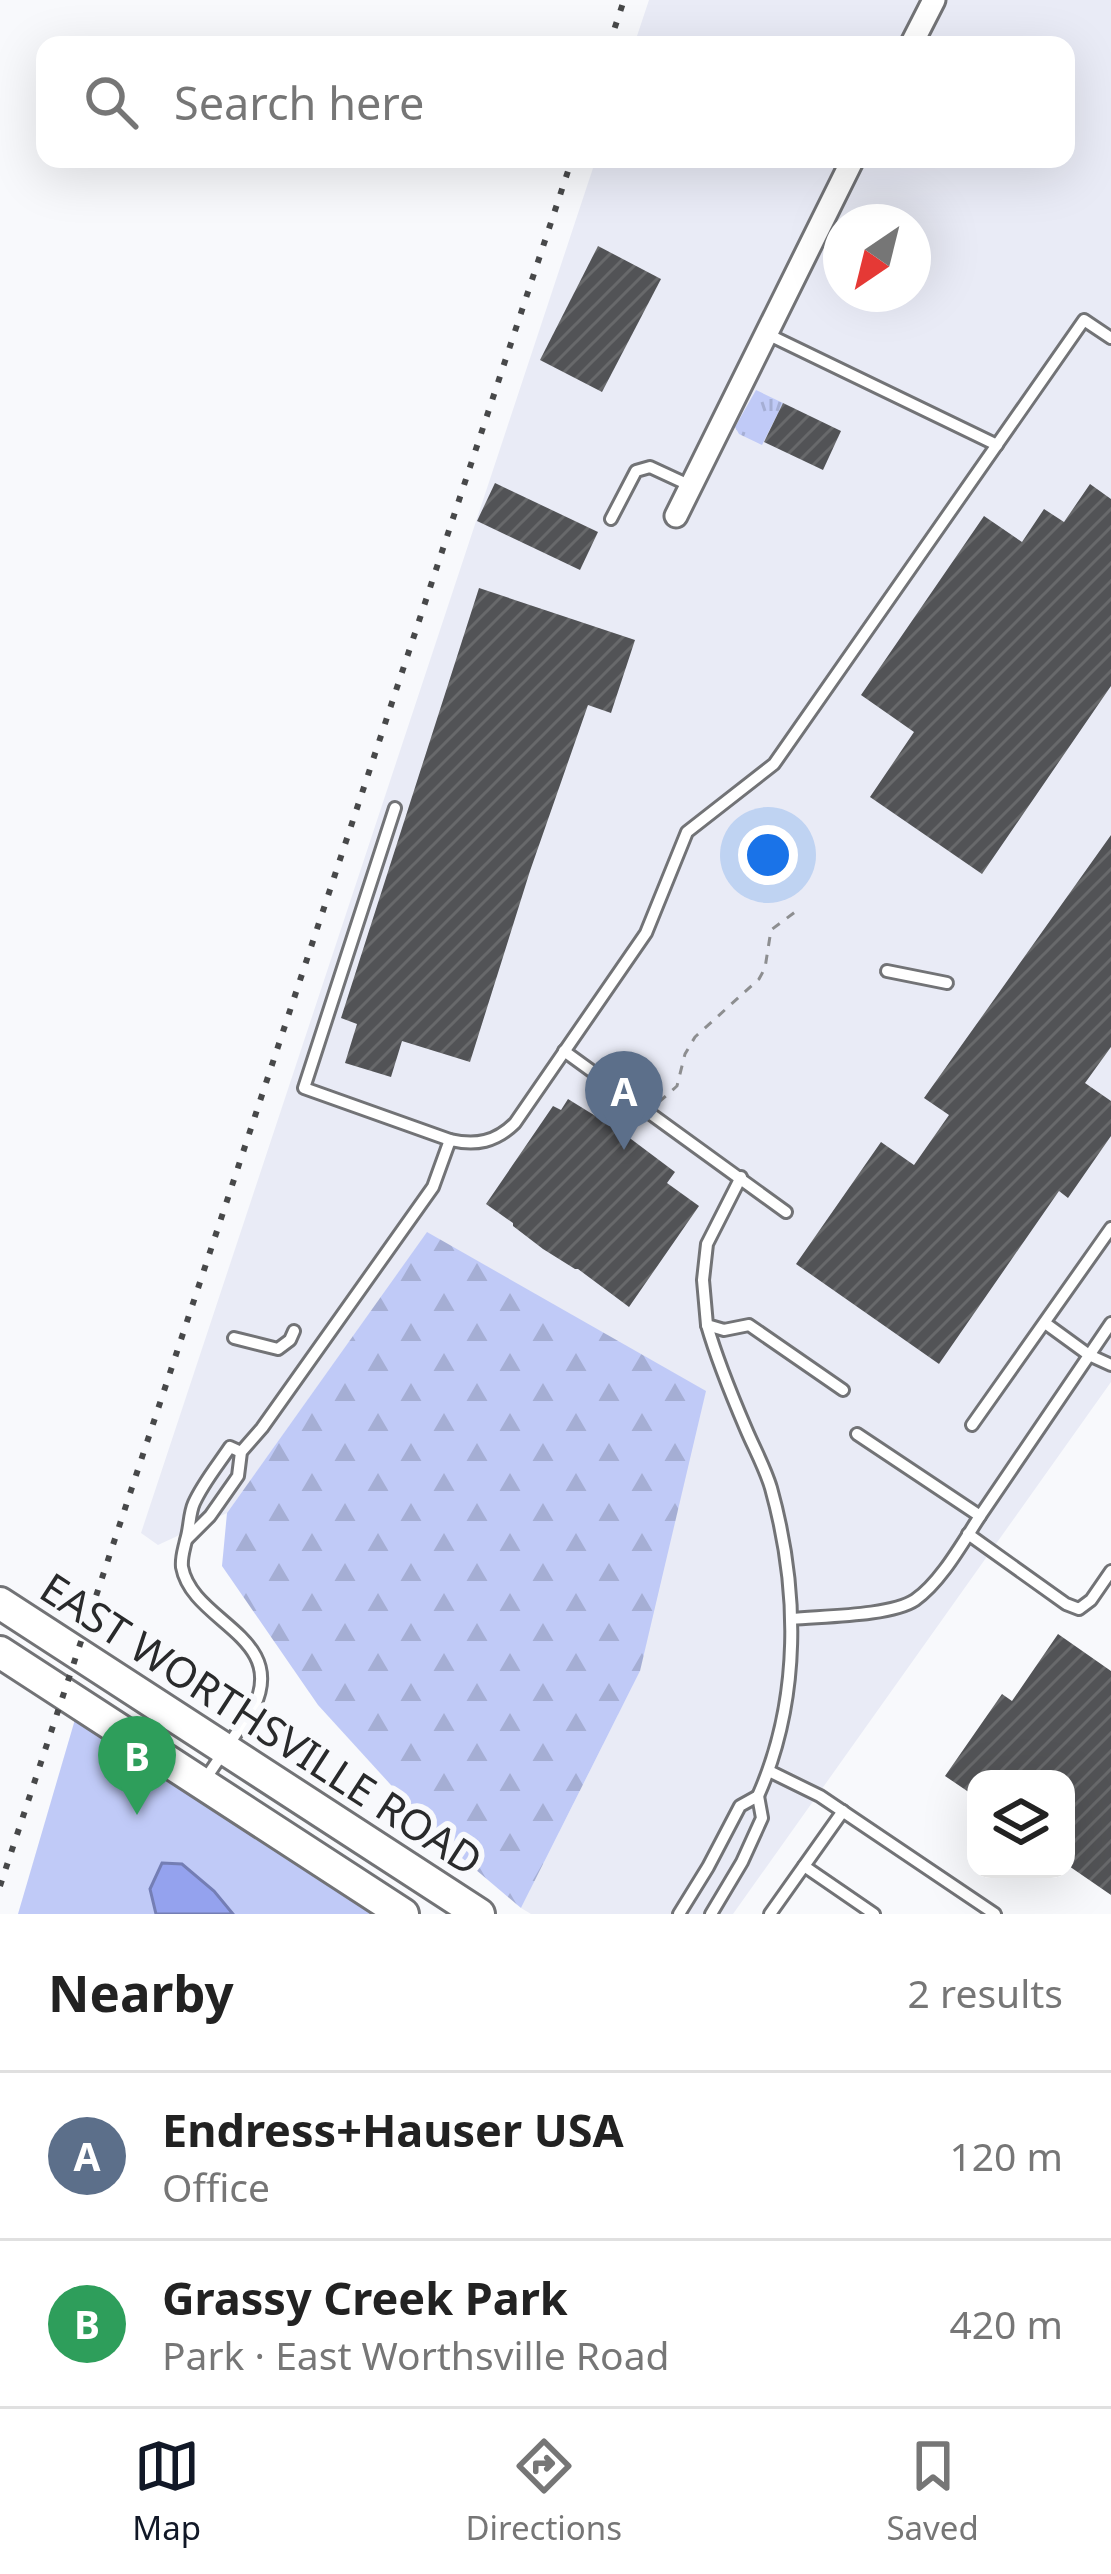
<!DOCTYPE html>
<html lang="en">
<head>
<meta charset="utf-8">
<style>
  :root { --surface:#fff; --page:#f2f2f2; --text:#222; --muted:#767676; --line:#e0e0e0; --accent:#111827 }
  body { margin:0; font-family:"Noto Sans",sans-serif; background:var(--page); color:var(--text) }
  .controls { position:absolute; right:36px; bottom:36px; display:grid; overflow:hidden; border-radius:24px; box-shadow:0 12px 48px #0002 }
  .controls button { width:108px; height:108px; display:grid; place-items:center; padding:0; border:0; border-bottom:3px solid var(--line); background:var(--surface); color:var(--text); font:60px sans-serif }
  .compass { position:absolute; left:823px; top:204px; width:108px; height:108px; border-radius:50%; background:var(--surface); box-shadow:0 12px 48px #0002; rotate:215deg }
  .you { position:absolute; left:768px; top:855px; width:42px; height:42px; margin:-30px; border:9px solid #fff; border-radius:50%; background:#1a73e8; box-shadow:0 0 0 18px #1a73e833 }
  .badge { display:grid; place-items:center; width:78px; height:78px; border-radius:50%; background:var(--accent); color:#fff; font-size:39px; font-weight:700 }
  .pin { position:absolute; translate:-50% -99px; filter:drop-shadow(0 3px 6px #0008) }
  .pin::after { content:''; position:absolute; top:63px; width:42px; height:36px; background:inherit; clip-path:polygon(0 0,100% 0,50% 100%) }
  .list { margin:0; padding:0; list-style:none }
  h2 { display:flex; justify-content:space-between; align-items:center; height:156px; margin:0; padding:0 48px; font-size:51px }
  h2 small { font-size:39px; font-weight:400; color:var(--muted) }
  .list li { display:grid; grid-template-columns:78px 1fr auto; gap:36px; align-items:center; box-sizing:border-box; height:168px; padding:0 48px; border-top:3px solid var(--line) }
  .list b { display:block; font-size:45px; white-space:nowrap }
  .list p { margin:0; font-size:39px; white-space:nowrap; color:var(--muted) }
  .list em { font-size:39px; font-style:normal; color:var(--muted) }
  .icon { flex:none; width:66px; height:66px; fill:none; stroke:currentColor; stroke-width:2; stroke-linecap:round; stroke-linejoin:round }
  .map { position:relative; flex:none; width:1111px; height:1914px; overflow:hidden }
  .search { position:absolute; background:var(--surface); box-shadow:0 12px 48px #0002; left:36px; right:36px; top:36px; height:132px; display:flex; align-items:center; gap:30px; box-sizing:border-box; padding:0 42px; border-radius:24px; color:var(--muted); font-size:45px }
  .sheet { height:492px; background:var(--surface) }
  nav { display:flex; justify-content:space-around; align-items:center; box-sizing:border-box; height:168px; border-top:3px solid var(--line); background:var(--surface); font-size:33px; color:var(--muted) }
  nav a { display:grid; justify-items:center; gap:6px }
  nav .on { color:var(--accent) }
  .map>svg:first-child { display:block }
  .built { fill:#e9ebf6; fill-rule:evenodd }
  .grass { fill:url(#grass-tufts) }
  .forest { fill:url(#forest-firs) }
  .green { fill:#c0caf7 }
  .water { fill:#94a2ee; stroke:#747eb4; stroke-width:3 }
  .building { fill:url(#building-hatch) }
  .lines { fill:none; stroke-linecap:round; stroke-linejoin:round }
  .service-casing { stroke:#727376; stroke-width:16 }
  .minor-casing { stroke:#727376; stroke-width:27 }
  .secondary-casing { stroke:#727376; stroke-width:36 }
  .path { stroke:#8d8e90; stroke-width:3; stroke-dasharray:9 9; stroke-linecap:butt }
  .service { stroke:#fff; stroke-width:10 }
  .minor { stroke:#fff; stroke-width:21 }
  .secondary { stroke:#fff; stroke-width:30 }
  .rail { stroke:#474849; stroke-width:6; stroke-dasharray:6 12; stroke-linecap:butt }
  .labels { text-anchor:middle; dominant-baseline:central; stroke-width:12; stroke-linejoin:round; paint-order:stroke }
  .street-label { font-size:42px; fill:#292a2b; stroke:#f8f9fc }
</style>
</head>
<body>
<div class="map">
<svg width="1111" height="1914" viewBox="0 0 1111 1914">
  <defs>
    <pattern id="grass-tufts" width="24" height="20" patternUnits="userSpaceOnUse" patternTransform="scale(3)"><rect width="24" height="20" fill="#c0caf7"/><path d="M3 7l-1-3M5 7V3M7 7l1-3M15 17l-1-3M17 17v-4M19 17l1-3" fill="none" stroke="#a5aed4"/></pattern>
    <pattern id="forest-firs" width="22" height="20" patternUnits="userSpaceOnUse" patternTransform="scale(3)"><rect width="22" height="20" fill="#c0caf7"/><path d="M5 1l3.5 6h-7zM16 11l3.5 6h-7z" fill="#a5aed4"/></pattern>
    <pattern id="building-hatch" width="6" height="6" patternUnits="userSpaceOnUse" patternTransform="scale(3)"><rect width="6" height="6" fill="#525356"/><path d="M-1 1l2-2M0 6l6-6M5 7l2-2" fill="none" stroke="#68696b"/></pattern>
  </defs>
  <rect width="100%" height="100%" fill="#f8f9fc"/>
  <path class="built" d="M649,0H1111V1382L733,1914H531L521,1908L640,1671L427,1233L227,1513L158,1545L141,1533L596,159H1066V45H634ZM841,222H913V294H841Z"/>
  <path class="grass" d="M756,390L783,403L762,445L739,434L735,427Z"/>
  <path class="forest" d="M427,1232L706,1391L640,1671L521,1908L442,1841L318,1705L222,1566L227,1513Z"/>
  <path class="green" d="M76,1716L381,1914H18Z"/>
  <path class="water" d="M162,1863L182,1864L214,1891L233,1914H156L150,1889Z"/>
  <g class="building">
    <path d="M598,246L661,279L602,392L540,360Z"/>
    <path d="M783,403L841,431L823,470L764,442Z"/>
    <path d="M495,483L598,532L580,570L477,521Z"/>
    <path d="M1090,484L1111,499V686L982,874L870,797L914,732L861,695L984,516L1022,542L1044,509L1064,522Z"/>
    <path d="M479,588L635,640L611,713L588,705L530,871L470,1062L402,1041L391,1077L345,1063L357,1024L341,1018Z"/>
    <path d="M1111,835V1047L1085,1083L1111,1101V1136L1068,1198L1059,1191L939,1364L796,1264L881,1142L914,1165L949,1115L924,1098Z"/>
    <path d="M568,1099L623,1133L675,1172L667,1183L699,1206L629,1307L578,1269H575L543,1249L513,1226V1223L486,1204L553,1106L561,1110Z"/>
    <path d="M1058,1634L1111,1671V1895L1066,1864V1779H976V1797L945,1776L1002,1694L1012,1701Z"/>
  </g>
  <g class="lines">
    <defs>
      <g id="service">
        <path d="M765,333L997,445"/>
        <path d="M611,519L636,471L650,467L691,486"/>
        <path d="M395,808L304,1088L450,1140"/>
        <path d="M887,971L947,983"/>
        <path d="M564,1051L786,1212"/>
        <path d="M741,1177L707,1244L703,1280L707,1325L724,1330L749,1325L843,1390"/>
        <path d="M1045,1323L1089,1355L1111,1365"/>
        <path d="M707,1325C717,1360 731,1394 746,1429C754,1448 765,1468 771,1488C799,1589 801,1699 758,1796"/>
        <path d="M234,1338L278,1349L290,1340L294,1331"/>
        <path d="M972,1425L1111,1228"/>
        <path d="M857,1434L980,1516L1111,1323"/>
        <path d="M968,1534L1066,1604L1079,1609L1091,1600L1111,1571"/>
        <path d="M187,1539L210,1516L238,1476L241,1452L262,1428L433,1187L450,1140C476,1146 496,1142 515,1123L646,933L687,832L774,764L1084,320L1111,338"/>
        <path d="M792,1619C823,1616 891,1616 915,1600C941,1582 963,1542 980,1516"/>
        <path d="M769,1771L820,1796L995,1914"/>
        <path d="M204,1781L254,1707C288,1636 192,1622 182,1567C181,1557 184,1550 186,1540C190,1528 189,1514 194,1503C203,1483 218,1465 230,1447L241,1452"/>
        <path d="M804,1866L874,1914"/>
        <path d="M679,1914L708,1867L740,1806L758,1796L762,1818L742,1862L711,1914"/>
        <path d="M770,1914L843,1811"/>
      </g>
      <g id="minor">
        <path d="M911,45L934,0"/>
        <path d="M676,516L853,159"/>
      </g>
      <g id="secondary">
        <path d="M0,1603L479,1914"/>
        <path d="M0,1652L403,1914"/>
      </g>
    </defs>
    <use href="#service" class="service-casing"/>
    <use href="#minor" class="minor-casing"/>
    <use href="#secondary" class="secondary-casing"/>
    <path class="path" d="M659,1102L677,1086L685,1054L695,1037L759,979L765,968L771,930L799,909"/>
    <use href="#service" class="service"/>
    <use href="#minor" class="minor"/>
    <use href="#secondary" class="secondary"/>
    <g class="rail">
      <path d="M609,45L624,0"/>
      <path d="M0,1886L572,159"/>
    </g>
  </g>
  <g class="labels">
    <g class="street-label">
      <text transform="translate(262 1723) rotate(33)">EAST WORTHSVILLE ROAD</text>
    </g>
  </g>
</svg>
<div class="controls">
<button><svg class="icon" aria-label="layers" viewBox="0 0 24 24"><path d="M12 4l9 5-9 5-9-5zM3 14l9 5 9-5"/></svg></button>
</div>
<svg class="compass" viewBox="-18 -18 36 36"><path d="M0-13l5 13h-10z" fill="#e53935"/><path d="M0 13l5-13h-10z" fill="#767676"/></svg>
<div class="you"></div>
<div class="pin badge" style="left:624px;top:1150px;background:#5c6f8a">A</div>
<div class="pin badge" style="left:137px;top:1815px;background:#2e9e5b">B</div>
<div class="search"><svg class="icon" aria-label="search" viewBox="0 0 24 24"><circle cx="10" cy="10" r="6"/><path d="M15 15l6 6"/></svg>Search here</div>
</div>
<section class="sheet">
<h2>Nearby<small>2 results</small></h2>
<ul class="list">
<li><span class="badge" style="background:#5c6f8a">A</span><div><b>Endress+Hauser USA</b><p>Office</p></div><em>120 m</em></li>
<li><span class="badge" style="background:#2e9e5b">B</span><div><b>Grassy Creek Park</b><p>Park · East Worthsville Road</p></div><em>420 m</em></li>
</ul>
</section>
<nav>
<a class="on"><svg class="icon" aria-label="map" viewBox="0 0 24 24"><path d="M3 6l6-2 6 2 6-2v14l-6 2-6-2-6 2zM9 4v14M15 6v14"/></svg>Map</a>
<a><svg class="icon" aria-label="directions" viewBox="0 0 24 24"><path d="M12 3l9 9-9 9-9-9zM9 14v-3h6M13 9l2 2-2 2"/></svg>Directions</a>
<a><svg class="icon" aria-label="saved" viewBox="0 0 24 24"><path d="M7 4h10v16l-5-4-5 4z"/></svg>Saved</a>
</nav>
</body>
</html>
